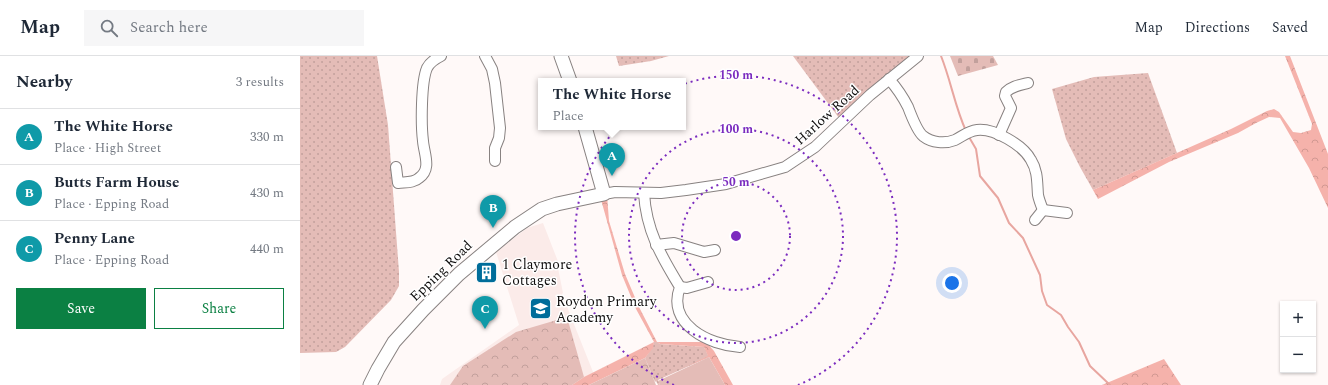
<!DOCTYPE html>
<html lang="en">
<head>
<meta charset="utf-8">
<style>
  :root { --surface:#fff; --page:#f6f6f7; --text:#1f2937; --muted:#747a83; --line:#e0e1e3; --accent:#0b8043 }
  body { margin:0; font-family:Spectral,serif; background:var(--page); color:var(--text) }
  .controls { position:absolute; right:12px; bottom:12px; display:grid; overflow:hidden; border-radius:0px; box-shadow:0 1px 3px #0004 }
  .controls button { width:36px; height:36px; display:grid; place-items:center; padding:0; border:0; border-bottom:1px solid var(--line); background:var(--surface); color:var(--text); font:20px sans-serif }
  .you { position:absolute; left:652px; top:227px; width:14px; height:14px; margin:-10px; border:3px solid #fff; border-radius:50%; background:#1a73e8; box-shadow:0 0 0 6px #1a73e833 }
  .badge { display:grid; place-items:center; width:26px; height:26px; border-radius:50%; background:var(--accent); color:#fff; font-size:13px; font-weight:700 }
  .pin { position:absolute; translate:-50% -33px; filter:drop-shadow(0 1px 2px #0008) }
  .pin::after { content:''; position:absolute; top:21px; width:14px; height:12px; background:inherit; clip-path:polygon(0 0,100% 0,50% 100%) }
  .popup { position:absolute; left:238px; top:22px; width:148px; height:52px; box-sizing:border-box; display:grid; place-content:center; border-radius:0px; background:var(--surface); filter:drop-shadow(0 1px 3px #0005); font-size:13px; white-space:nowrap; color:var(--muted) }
  .popup b { font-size:15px; color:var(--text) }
  .popup::after { content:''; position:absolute; left:50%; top:100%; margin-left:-8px; border:8px solid transparent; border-top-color:var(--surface) }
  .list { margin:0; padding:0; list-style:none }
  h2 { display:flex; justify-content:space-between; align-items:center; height:52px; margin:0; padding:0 16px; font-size:17px }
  h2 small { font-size:13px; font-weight:400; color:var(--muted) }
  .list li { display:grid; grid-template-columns:26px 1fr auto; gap:12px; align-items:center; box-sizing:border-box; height:56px; padding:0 16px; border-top:1px solid var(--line) }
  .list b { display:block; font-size:15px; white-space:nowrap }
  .list p { margin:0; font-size:13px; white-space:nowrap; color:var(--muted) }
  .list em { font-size:13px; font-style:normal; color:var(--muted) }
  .actions { display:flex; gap:8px; padding:12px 16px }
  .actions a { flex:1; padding:9px 0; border:1px solid var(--accent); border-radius:0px; text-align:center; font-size:14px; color:var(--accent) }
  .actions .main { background:var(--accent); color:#fff }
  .icon { flex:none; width:22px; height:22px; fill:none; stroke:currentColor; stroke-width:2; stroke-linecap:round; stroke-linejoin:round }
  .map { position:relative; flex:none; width:1028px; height:329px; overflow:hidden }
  header { display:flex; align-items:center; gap:24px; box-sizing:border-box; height:56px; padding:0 20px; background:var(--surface); border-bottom:1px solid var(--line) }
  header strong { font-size:19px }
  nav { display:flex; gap:22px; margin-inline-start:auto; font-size:14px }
  .search { width:280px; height:36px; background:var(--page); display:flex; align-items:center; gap:10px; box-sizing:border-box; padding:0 14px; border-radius:0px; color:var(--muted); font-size:15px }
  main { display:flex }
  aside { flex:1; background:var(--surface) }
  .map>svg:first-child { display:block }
  .built { fill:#fbebe9 }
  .grass { fill:url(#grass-dots) }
  .forest { fill:url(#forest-crowns) }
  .cemetery { fill:url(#cemetery-stones) }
  .park { fill:url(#park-crowns) }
  .garden { fill:#e4bcb7 }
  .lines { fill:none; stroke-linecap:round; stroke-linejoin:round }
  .stream { stroke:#e8a6a0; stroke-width:2 }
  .minor-casing { stroke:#888281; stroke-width:12 }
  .major-casing { stroke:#888281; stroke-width:15 }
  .minor { stroke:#fff; stroke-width:10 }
  .major { stroke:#fff; stroke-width:13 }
  .ring { fill:none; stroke:#7b2cbf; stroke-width:2; stroke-dasharray:2 4 }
  .labels { text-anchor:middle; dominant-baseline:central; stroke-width:3; stroke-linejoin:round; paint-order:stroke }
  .street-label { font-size:14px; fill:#0f0d0d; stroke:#fff }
  .poi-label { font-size:14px; fill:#0f0d0d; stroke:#fff; text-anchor:start }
  .centre { fill:#7b2cbf; stroke:#fff; stroke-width:2 }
  .ring-label { font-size:12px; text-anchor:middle; font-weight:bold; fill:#7b2cbf; stroke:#fff; stroke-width:3; stroke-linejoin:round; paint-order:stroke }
</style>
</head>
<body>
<header>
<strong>Map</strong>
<div class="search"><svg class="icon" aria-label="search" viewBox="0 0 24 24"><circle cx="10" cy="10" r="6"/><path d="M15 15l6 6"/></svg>Search here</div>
<nav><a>Map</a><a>Directions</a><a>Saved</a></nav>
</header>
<main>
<aside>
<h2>Nearby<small>3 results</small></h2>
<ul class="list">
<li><span class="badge" style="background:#0f9aa8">A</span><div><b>The White Horse</b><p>Place · High Street</p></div><em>330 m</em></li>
<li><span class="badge" style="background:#0f9aa8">B</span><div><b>Butts Farm House</b><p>Place · Epping Road</p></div><em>430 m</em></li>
<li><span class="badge" style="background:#0f9aa8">C</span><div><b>Penny Lane</b><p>Place · Epping Road</p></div><em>440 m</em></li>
</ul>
<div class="actions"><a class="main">Save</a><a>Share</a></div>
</aside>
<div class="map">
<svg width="1028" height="329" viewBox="0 0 1028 329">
  <defs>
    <pattern id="grass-dots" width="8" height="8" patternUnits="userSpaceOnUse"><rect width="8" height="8" fill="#e4bcb7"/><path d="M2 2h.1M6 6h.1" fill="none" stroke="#c2a09c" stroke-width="1.8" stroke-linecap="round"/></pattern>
    <pattern id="forest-crowns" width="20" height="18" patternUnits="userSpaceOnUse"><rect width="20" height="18" fill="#f5b2ab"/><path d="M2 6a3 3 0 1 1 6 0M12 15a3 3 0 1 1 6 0" fill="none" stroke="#d19892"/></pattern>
    <pattern id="cemetery-stones" width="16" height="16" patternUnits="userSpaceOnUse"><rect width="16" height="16" fill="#e4bcb7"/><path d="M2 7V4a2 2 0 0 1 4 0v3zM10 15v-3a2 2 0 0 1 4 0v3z" fill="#c2a09c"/></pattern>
    <pattern id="park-crowns" width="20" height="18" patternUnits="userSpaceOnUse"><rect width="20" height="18" fill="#e4bcb7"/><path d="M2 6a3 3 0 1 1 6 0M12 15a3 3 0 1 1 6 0" fill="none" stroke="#c2a09c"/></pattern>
  </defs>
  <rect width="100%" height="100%" fill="#fff9f8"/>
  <path class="built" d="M243,167L259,208H257L259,217L263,237L262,238L295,321L281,329H140L142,323L219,269L196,196L227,172Z"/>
  <g class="grass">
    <path d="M0,0H77L88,69L99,216V230L91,244L45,291L36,296L0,297Z"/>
    <path d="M316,0H369L351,5L319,10Z"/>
    <path d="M493,0H615L539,62Z"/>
    <path d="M848,17L877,97L793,134L780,111L766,83L752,33L794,21Z"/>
    <path d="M354,286H357L360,288L404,291L409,301L358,324L360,329H358L356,325L355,326L345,302L352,292Z"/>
  </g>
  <g class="forest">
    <path d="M985,0H990L1028,98V152L1009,112L980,62L969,61L956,67L938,77L869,106L798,143L793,134L931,73L967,55L974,53L979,56L993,76L1001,77L1011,74L1012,68Z"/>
    <path d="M307,139L309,165L325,218L339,251L357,286H406L414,295L433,329H425L409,301L386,311L408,300L404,291L360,288L357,286H354L353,292L345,302L289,329H272L284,321L354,286L336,253L322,219L300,140Z"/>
    <path d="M864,303L881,329H802Z"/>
  </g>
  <path class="cemetery" d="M650,0H693L698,9L658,20Z"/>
  <g class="park">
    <path d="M267,261L284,321L272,329H150L163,310L216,276Z"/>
    <path d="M345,302L356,329H289Z"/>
  </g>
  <path class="garden" d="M409,301L425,329H360L358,325Z"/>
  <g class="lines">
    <g class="stream">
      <path d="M641,0C651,25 655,51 666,75"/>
      <path d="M669,81L676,93L680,120L698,142L709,167L723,182L740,219L742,235L747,249L761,259L768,271L779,286L790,310L810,329"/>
    </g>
    <defs>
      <g id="minor">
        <path d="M185,0L192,13L195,27L200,72L199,82L195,92V105"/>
        <path d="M589,23C596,31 603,41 608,51C611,59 617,75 623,80C632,87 645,88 655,84C663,80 668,75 677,74C694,72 723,89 731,104C738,115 737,127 738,139C739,144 741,149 743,154"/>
        <path d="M699,79L711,52L705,40L706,36C712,30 720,29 728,27"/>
        <path d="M96,111L98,127C105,126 114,127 119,122C132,113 124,98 123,85C121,69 121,26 127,12C130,6 135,3 141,0"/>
        <path d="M344,137C346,174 361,200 380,231C366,268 409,289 440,291"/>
        <path d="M304,138L315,136L361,137L386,134L426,128L485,111L515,91L570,39L618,0"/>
        <path d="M743,154L767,157"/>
        <path d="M735,164L743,154"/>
        <path d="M356,189L374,187L404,196L415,194"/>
        <path d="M380,231L387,232L408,226"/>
      </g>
      <g id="major">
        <path d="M261,0L270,25"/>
        <path d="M70,329L78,313L94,286L123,254L159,218L215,171L242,153L257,148L304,138L285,71"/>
      </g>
    </defs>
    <use href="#minor" class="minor-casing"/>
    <use href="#major" class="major-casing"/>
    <use href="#minor" class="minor"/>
    <use href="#major" class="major"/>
  </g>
  <g class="ring">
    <circle cx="436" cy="180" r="54"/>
    <circle cx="436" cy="180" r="107"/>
    <path d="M374 329A161 161 0 1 1 498 329"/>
  </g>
  <defs>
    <symbol id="building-square" viewBox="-11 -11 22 22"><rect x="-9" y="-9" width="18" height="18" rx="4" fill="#006d9a" stroke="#fff"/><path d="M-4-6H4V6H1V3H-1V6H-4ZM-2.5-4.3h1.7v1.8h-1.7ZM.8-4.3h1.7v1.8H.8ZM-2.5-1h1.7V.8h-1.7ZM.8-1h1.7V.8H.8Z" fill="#fff"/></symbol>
    <symbol id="school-square" viewBox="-11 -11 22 22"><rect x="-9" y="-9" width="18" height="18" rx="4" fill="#006d9a" stroke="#fff"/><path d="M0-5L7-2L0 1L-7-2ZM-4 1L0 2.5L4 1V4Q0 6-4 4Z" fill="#fff"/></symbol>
  </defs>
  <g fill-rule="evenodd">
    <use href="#building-square" x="174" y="204" width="25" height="25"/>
    <use href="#school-square" x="228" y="240" width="25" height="25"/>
  </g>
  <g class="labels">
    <g class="street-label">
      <text transform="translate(527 59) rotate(-42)">Harlow Road</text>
      <text transform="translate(141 215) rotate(-44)">Epping Road</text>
    </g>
    <g class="poi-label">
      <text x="202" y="208">1 Claymore<tspan x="202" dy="16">Cottages</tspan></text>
      <text x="256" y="245">Roydon Primary<tspan x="256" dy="16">Academy</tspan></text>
    </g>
  </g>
  <circle cx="436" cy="180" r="6" class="centre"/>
  <g class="ring-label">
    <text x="436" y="23">150 m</text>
    <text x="436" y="77">100 m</text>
    <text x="436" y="130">50 m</text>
  </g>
</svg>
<div class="controls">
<button>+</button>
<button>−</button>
</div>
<div class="you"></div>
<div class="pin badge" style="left:312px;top:120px;background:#0f9aa8">A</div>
<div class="popup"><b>The White Horse</b>Place</div>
<div class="pin badge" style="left:193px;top:172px;background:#0f9aa8">B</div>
<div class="pin badge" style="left:185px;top:273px;background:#0f9aa8">C</div>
</div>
</main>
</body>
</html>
